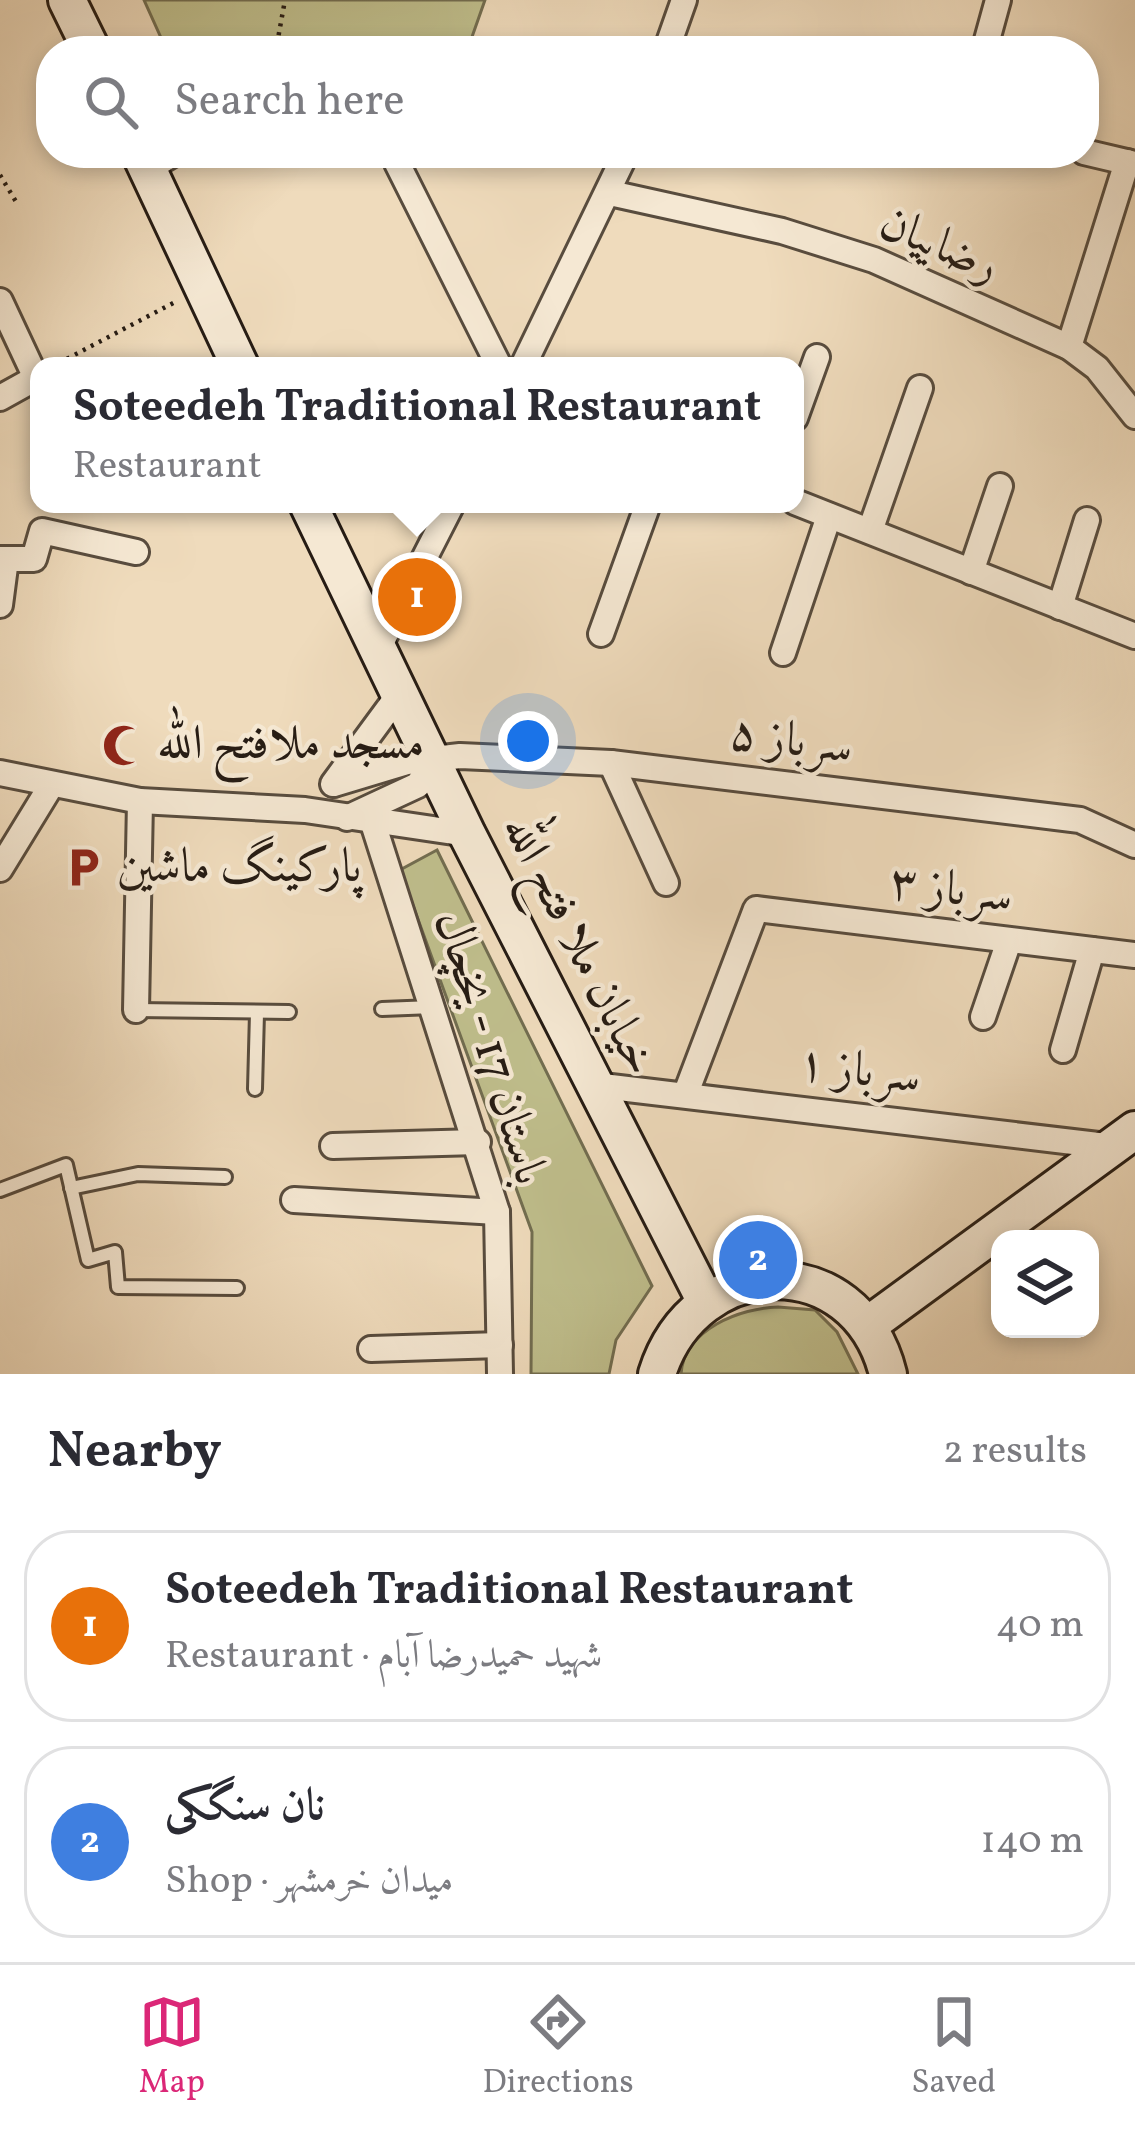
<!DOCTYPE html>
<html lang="en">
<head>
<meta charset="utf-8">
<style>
  :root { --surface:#fff; --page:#f2f2f3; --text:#2b2b33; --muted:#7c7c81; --line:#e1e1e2; --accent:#db2777 }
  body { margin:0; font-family:Vollkorn,Amiri,serif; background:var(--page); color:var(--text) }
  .controls { position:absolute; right:36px; bottom:36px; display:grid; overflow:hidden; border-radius:24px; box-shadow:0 6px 18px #0003 }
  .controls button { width:108px; height:108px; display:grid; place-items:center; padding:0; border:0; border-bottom:3px solid var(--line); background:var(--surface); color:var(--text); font:60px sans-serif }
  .you { position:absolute; left:528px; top:741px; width:42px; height:42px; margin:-30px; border:9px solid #fff; border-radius:50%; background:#1a73e8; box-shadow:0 0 0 18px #1a73e833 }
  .badge { display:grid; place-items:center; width:78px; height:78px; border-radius:50%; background:var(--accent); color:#fff; font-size:39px; font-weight:700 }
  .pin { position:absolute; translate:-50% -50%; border:6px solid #fff; box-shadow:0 3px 12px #0006 }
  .popup { position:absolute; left:30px; top:357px; width:774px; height:156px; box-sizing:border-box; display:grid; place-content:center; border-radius:24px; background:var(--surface); filter:drop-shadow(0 3px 9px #0005); font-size:39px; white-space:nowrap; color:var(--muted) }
  .popup b { font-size:45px; color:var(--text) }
  .popup::after { content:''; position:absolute; left:50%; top:100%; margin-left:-24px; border:24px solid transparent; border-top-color:var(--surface) }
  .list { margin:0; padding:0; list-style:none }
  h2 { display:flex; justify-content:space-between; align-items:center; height:156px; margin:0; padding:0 48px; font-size:51px }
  h2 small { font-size:39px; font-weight:400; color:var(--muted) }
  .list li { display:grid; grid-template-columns:78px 1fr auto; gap:36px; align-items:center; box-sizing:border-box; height:192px; margin:0 24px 24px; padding:0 24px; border:3px solid var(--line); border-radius:48px }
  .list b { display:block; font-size:45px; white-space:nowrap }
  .list p { margin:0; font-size:39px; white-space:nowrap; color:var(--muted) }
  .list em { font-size:39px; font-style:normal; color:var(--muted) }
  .icon { flex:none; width:66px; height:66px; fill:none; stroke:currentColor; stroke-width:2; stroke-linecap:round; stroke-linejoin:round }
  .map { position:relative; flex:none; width:1135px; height:1374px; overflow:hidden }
  .search { position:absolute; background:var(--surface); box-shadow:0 6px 18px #0003; left:36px; right:36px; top:36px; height:132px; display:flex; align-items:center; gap:30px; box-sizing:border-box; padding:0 42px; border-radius:48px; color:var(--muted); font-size:45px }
  .sheet { height:588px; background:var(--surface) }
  nav { display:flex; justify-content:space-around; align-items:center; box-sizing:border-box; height:168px; border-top:3px solid var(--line); background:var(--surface); font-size:33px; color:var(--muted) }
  nav a { display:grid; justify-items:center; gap:6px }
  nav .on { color:var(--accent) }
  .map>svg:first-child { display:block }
  .green { fill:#bfbe8c; stroke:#726d50; stroke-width:3 }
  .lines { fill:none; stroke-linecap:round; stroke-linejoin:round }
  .lane-casing { stroke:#584c3e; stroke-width:18 }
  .street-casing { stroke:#584c3e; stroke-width:30 }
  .secondary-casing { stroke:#261c14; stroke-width:42 }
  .path { stroke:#261c14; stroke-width:4.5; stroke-dasharray:3 6; stroke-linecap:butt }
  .lane { stroke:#f5e8d3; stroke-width:12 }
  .street { stroke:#f5e8d3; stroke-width:24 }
  .secondary { stroke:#f5e8d3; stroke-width:36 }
  .labels { text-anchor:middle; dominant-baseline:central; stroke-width:9; stroke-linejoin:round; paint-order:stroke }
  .street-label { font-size:48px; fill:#261c14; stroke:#f5e8d3 }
  .poi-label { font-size:48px; fill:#261c14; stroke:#f5e8d3; text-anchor:start }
</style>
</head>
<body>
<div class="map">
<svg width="1135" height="1374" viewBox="0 0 1135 1374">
  <rect width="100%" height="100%" fill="#efdbbc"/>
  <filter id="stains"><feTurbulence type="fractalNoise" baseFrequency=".00167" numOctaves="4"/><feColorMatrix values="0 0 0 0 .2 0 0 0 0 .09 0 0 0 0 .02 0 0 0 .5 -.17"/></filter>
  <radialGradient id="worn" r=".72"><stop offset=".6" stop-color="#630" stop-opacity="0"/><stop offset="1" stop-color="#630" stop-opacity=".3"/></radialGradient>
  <g class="green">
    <path d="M144,0H485L467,51H276L266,42L256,51H167Z"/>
    <path d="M437,850L652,1286L616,1340L609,1374H531L532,1232L400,870Z"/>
    <path d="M778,1307L815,1310L837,1332L858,1374H681C684,1329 741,1308 778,1307Z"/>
  </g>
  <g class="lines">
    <defs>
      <g id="lane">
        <path d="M156,171L186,153"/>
        <path d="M382,1009L433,1007"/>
        <path d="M136,1010L289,1012"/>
        <path d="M255,1089L257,1013"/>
        <path d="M71,1188L138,1174L225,1177"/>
        <path d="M0,1190L66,1165L88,1260L115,1252L118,1287L237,1288"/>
      </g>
      <g id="street">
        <path d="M666,51L684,0"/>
        <path d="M984,51L998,0"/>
        <path d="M1084,152L1135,164"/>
        <path d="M397,163L499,366"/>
        <path d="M610,193L782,231L874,260L1069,347L1097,368L1135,416"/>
        <path d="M0,301L36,378L0,398"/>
        <path d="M1069,347L1127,162"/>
        <path d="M523,366L626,153"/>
        <path d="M795,418L817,357"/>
        <path d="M795,502L1135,636"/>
        <path d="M870,531L920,388"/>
        <path d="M0,559H34L42,531L136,552"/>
        <path d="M971,572L1000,486"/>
        <path d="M0,605L6,559"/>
        <path d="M1060,607L1087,520"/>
        <path d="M601,634L648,504"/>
        <path d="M379,647L452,504"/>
        <path d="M783,653L829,516"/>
        <path d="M611,763L666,883"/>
        <path d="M0,773L140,801L305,810L467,834"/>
        <path d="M333,784L400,693"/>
        <path d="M334,784L407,762L460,756L611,763L1080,820L1135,845"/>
        <path d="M347,818L418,785L432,762"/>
        <path d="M373,823L497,1212L500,1374"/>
        <path d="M0,869L52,784"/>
        <path d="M136,1010L140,801"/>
        <path d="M983,1017L1009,941"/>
        <path d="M1063,1050L1092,950"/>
        <path d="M594,1085L1115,1147"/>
        <path d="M686,1093L756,909L1135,955"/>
        <path d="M333,1146L478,1142"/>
        <path d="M294,1200L497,1212"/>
        <path d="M371,1349L500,1345"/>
      </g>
      <g id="secondary">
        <path d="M67,0L92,51"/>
        <path d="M140,153L240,366"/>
        <path d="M308,504L467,834L705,1300"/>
        <path d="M867,1326L1135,1130"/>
        <path d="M657,1374C695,1252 856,1246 888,1374"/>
      </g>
    </defs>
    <use href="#lane" class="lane-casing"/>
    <use href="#street" class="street-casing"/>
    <use href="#secondary" class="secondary-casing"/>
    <g class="path">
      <path d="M277,44L285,0"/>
      <path d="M0,175L18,205"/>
      <path d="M59,363L177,301"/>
    </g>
    <use href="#lane" class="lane"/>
    <use href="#street" class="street"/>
    <use href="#secondary" class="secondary"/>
  </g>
  <defs>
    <symbol id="mosque-bare" viewBox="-9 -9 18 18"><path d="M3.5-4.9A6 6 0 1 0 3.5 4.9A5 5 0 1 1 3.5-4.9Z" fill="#8f2418" stroke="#f5e8d3" stroke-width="2.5" paint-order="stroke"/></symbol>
    <symbol id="parking-bare" viewBox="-9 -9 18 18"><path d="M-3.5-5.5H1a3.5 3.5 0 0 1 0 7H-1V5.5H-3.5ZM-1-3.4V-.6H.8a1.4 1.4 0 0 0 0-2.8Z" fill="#8f2418" stroke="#f5e8d3" stroke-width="2.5" paint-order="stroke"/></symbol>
  </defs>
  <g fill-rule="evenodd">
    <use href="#mosque-bare" x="94" y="716" width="59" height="59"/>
    <use href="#parking-bare" x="54" y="838" width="59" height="59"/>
  </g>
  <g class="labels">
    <g class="street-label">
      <text transform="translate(939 246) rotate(23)">رضاییان</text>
      <text transform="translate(791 742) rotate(7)">سرباز ۵</text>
      <text transform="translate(951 891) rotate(7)">سرباز ۳</text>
      <text transform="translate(578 946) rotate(63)">خیابان ملا فتح الله</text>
      <text transform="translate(489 1048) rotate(73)">باستان 17 - یخچال</text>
      <text transform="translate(859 1072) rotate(7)">سرباز ۱</text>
    </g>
    <g class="poi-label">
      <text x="157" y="745">مسجد ملافتح الله</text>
      <text x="117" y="868">پارکینگ ماشین</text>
    </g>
  </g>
  <rect width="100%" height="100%" filter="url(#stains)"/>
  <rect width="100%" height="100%" fill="url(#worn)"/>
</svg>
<div class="controls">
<button><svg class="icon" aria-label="layers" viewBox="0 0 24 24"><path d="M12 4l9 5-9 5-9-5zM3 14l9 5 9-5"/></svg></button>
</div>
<div class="you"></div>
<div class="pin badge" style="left:417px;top:597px;background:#e8710a">1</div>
<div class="popup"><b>Soteedeh Traditional Restaurant</b>Restaurant</div>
<div class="pin badge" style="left:758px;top:1260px;background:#3f7fe0">2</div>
<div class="search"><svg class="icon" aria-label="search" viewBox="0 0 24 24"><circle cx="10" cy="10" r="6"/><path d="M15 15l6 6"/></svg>Search here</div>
</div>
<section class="sheet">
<h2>Nearby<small>2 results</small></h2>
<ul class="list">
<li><span class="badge" style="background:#e8710a">1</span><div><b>Soteedeh Traditional Restaurant</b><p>Restaurant · شهید حمیدرضا آبام</p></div><em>40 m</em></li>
<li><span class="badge" style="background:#3f7fe0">2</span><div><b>نان سنگکی</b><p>Shop · میدان خرمشهر</p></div><em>140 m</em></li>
</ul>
</section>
<nav>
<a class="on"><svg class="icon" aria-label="map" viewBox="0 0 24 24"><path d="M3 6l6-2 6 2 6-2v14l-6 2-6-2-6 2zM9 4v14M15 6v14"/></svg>Map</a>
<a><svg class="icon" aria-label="directions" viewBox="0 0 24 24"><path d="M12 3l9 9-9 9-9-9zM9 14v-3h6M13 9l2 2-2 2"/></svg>Directions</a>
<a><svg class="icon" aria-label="saved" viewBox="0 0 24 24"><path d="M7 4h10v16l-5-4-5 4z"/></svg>Saved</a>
</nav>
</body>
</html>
